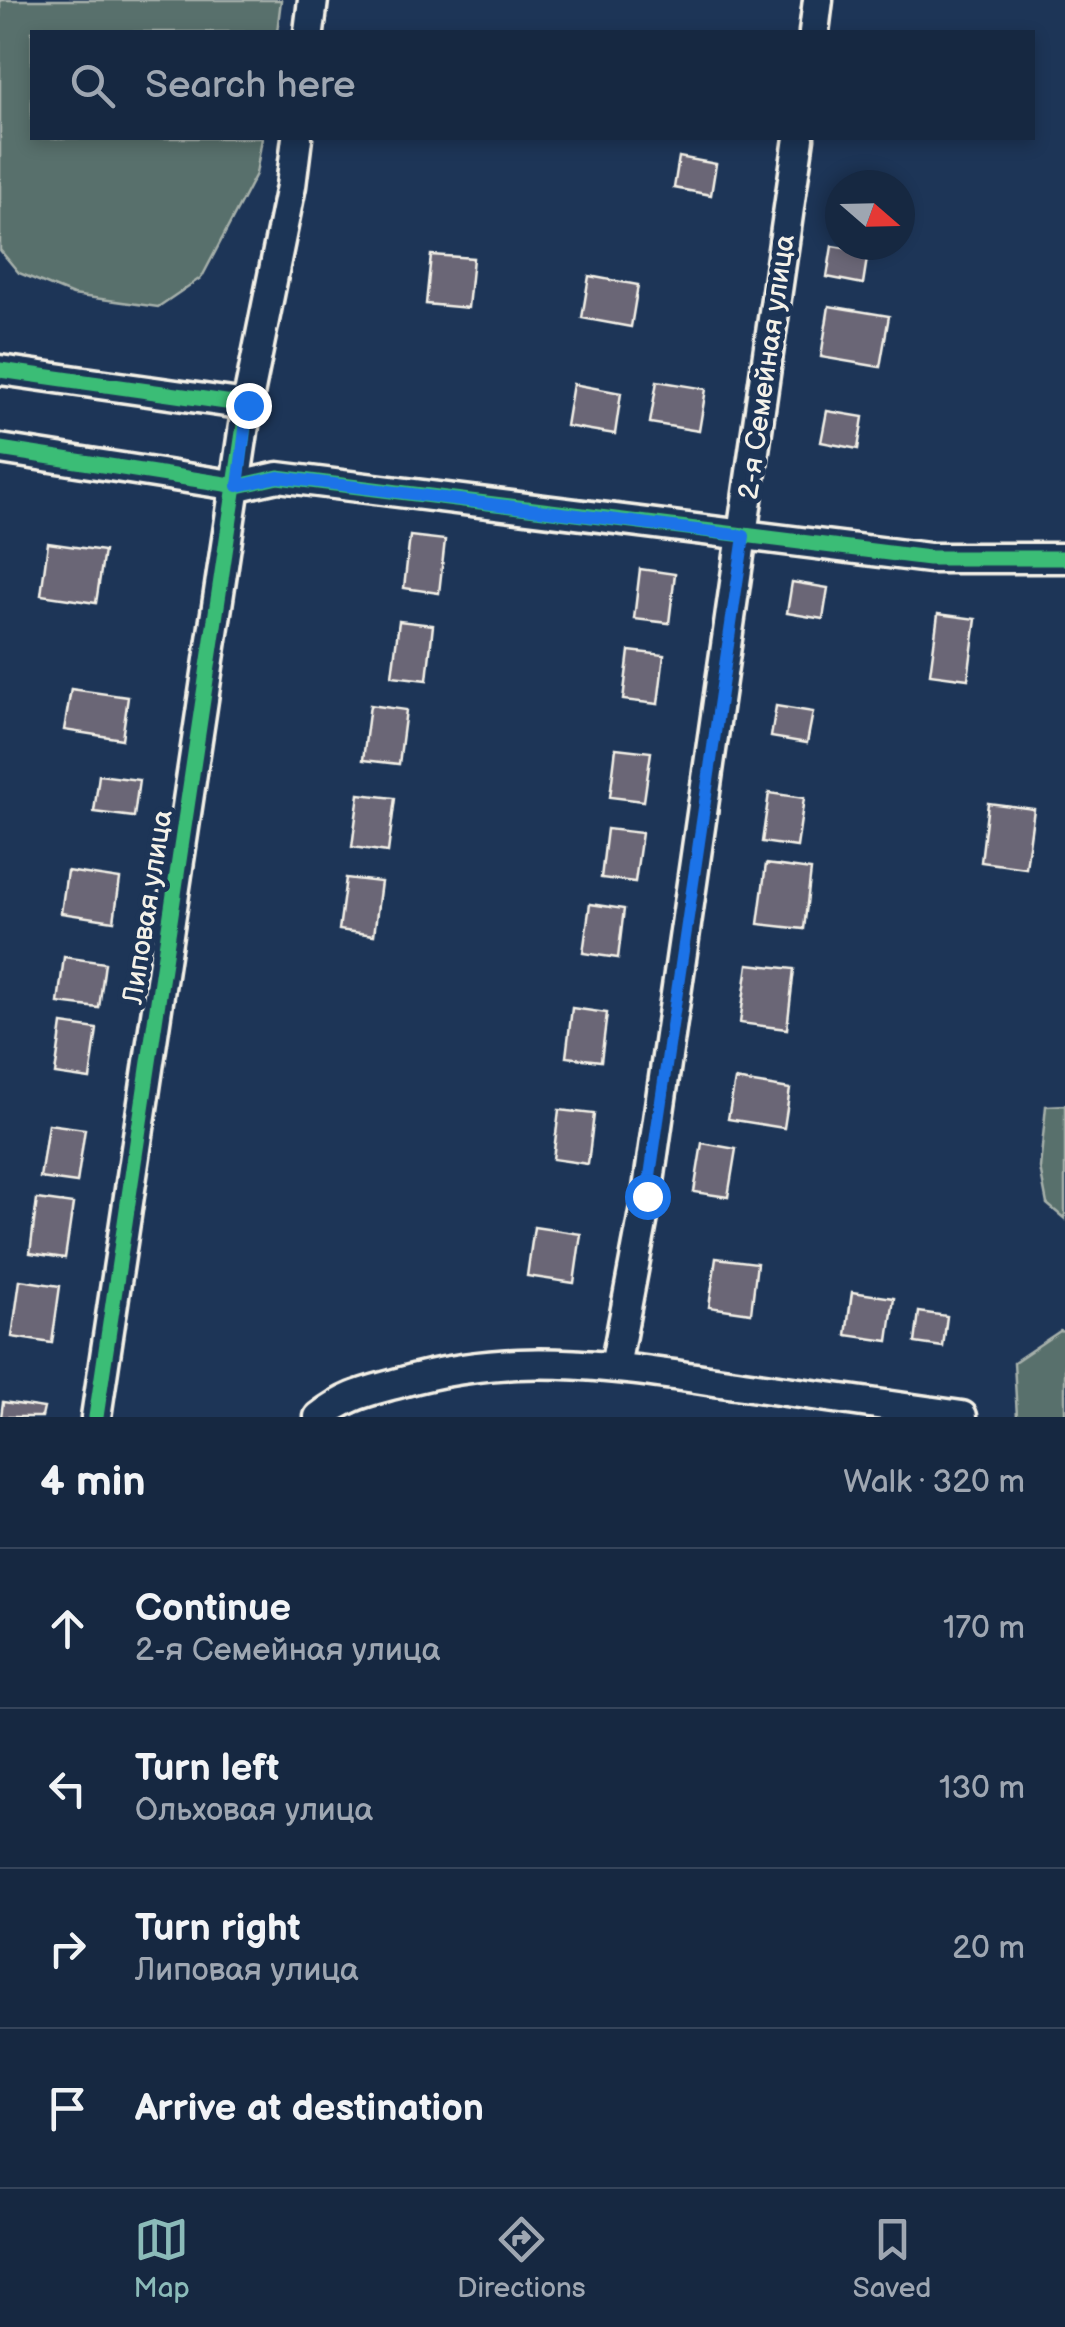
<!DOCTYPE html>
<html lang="en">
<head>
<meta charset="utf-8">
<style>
  :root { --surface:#162841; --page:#23344c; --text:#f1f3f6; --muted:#9ea6b1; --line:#35445a; --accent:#8bbbb9 }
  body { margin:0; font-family:"Balsamiq Sans",sans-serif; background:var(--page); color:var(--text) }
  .compass { position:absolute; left:825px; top:170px; width:90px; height:90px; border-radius:50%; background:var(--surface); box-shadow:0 5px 15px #0003; rotate:110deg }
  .stop { position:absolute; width:30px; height:30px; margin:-22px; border:8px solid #1a73e8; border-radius:50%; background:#fff }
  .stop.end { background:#1a73e8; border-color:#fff; box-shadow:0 2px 10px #0008 }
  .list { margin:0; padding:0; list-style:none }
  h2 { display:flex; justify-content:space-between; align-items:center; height:130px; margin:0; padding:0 40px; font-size:42px }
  h2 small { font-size:32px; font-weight:400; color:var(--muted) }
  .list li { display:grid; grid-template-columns:65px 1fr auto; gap:30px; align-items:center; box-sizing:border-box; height:160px; padding:0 40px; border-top:2px solid var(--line) }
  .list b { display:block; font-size:38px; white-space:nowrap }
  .list p { margin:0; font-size:32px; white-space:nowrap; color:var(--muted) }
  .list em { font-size:32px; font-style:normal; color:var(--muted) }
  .icon { flex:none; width:55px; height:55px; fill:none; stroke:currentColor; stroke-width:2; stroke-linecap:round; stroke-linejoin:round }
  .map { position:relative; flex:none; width:1065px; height:1417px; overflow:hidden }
  .search { position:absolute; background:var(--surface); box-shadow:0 5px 15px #0003; left:30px; right:30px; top:30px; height:110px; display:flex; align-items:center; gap:25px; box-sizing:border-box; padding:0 35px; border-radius:0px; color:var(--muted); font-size:38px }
  .sheet { height:770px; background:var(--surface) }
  nav { display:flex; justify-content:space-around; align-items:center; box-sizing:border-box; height:140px; border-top:2px solid var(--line); background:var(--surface); font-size:28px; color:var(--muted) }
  nav a { display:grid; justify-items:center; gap:5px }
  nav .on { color:var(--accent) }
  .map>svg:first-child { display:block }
  .green { fill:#59706c; stroke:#a6b0aa; stroke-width:2.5 }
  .building { fill:#6a6676; stroke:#f4f1e8; stroke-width:2.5 }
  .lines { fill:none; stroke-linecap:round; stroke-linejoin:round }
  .minor-casing { stroke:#f4f1e8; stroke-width:35 }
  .minor { stroke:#1d3557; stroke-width:28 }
  .cycleway-casing { stroke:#1d3557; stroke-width:21 }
  .cycleway { stroke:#3abd76; stroke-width:15 }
  .route { stroke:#1a73e8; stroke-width:12 }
  .labels { text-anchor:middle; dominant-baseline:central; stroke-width:10; stroke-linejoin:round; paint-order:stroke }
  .street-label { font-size:28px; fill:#f4f1e8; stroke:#1d3557 }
</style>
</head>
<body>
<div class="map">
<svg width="1065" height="1417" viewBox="0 0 1065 1417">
  <rect width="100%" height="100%" fill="#1d3557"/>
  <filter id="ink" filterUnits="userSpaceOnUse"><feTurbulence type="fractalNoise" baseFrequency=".01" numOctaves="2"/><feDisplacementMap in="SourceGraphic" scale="20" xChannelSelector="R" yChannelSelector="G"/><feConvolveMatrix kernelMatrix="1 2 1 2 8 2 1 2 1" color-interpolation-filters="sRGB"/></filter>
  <g filter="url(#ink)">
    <g class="green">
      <path d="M0,0H281L277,32H32V138H262L256,174L202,277L158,307L73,295L19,273L0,250Z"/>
      <path d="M1065,1105V1219L1047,1204L1040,1168L1046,1106Z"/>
      <path d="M1060,1331L1065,1332V1417H1017L1014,1362Z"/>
    </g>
    <g class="building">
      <path d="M679,157L716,164L711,195L674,188Z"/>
      <path d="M832,246L868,252L863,284L827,277Z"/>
      <path d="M431,255L473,258L468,308L426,304Z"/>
      <path d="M589,276L638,285L631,327L582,318Z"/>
      <path d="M829,306L889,316L880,367L821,357Z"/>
      <path d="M657,381L706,389L699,431L650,423Z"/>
      <path d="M573,384L621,393L615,434L566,426Z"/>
      <path d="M827,411L863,417L858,449L821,442Z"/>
      <path d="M410,536L445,540L439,593L404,588Z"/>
      <path d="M48,543L104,551L96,603L41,595Z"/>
      <path d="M640,569L675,574L669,623L634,619Z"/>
      <path d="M792,582L828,588L823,619L787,613Z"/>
      <path d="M938,614L976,619L968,679L930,674Z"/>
      <path d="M399,621L433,625L427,680L392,676Z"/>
      <path d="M629,651L664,655L658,704L623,700Z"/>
      <path d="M71,689L128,697L122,739L64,730Z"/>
      <path d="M370,705L406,710L399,764L363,760Z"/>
      <path d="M776,706L813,712L807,743L771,737Z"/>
      <path d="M616,748L651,752L644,801L610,797Z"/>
      <path d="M99,775L139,780L134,817L94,812Z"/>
      <path d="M769,793L804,798L797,847L762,842Z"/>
      <path d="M359,794L395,798L388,852L352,847Z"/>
      <path d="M988,803L1034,809L1026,868L981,862Z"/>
      <path d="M607,829L642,833L635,882L601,878Z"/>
      <path d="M766,864L811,870L804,929L758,924Z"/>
      <path d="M67,871L120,879L114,921L61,913Z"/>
      <path d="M346,878L381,882L374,935L339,930Z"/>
      <path d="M590,904L624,909L618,958L583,953Z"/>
      <path d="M64,957L105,963L99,1008L58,1003Z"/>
      <path d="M748,964L794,969L787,1029L740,1023Z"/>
      <path d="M572,1008L607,1013L601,1061L566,1057Z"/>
      <path d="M62,1024L97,1029L90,1079L55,1074Z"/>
      <path d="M735,1080L790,1089L784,1128L728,1119Z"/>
      <path d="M559,1110L594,1114L588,1164L553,1159Z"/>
      <path d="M48,1124L85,1129L77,1183L40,1178Z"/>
      <path d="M702,1143L736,1149L728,1197L694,1192Z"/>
      <path d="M37,1199L73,1204L65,1258L30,1253Z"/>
      <path d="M534,1227L581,1234L574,1283L527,1276Z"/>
      <path d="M716,1258L757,1263L751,1313L709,1307Z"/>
      <path d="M20,1280L60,1286L52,1343L12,1337Z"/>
      <path d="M852,1292L894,1298L888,1341L846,1335Z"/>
      <path d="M919,1312L947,1316L943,1347L915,1343Z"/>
      <path d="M3,1402L44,1408L42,1417H1Z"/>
    </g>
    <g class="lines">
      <defs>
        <g id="minor">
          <path d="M309,32L313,0"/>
          <path d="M814,32L818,0"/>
          <path d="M0,370L247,405"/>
          <path d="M0,449L238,486L278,477L929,558H1065"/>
          <path d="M615,1367L647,1196L799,138"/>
          <path d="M96,1417L247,405L291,186L297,138"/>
          <path d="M319,1417C349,1394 367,1392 402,1382C521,1348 623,1368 743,1385C816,1395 889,1405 962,1416"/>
        </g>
      </defs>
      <use href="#minor" class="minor-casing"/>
      <use href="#minor" class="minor"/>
      <defs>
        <g id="cycleway">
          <path d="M0,370L247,405L96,1417"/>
          <path d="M0,449L238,486L278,477L929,558H1065"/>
        </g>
      </defs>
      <use href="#cycleway" class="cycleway-casing"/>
      <use href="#cycleway" class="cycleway"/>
    </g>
  </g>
  <g class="lines" filter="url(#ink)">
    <path class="route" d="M248,405L238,486L278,477L744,536L647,1196"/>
  </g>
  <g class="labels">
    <g class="street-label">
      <text transform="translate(767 367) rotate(-82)">2-я Семейная улица</text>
      <text transform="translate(148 907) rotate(-81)">Липовая улица</text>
    </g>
  </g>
</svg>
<svg class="compass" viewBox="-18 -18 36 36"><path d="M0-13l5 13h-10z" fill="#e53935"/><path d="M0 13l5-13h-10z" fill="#9ea6b1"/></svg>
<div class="stop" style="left:647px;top:1196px"></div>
<div class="stop end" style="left:248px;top:405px"></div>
<div class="search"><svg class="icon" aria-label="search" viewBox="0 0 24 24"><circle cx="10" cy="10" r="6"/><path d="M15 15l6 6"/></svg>Search here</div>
</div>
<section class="sheet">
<h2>4 min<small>Walk · 320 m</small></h2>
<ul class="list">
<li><svg class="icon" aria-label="ahead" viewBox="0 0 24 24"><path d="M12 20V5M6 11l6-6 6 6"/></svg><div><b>Continue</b><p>2-я Семейная улица</p></div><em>170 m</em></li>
<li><svg class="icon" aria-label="left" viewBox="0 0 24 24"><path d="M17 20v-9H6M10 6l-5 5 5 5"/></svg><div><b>Turn left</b><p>Ольховая улица</p></div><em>130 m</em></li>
<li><svg class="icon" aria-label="right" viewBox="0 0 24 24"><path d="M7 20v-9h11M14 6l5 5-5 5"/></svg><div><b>Turn right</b><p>Липовая улица</p></div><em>20 m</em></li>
<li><svg class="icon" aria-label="arrive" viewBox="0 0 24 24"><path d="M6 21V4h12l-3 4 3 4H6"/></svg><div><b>Arrive at destination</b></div></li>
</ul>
</section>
<nav>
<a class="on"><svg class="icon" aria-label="map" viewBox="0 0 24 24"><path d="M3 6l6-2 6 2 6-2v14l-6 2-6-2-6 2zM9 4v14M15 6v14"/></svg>Map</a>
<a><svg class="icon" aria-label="directions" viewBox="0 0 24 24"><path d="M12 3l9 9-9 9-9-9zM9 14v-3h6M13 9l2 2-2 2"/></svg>Directions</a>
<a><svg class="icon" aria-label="saved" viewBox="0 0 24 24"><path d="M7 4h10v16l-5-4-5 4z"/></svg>Saved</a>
</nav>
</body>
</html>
